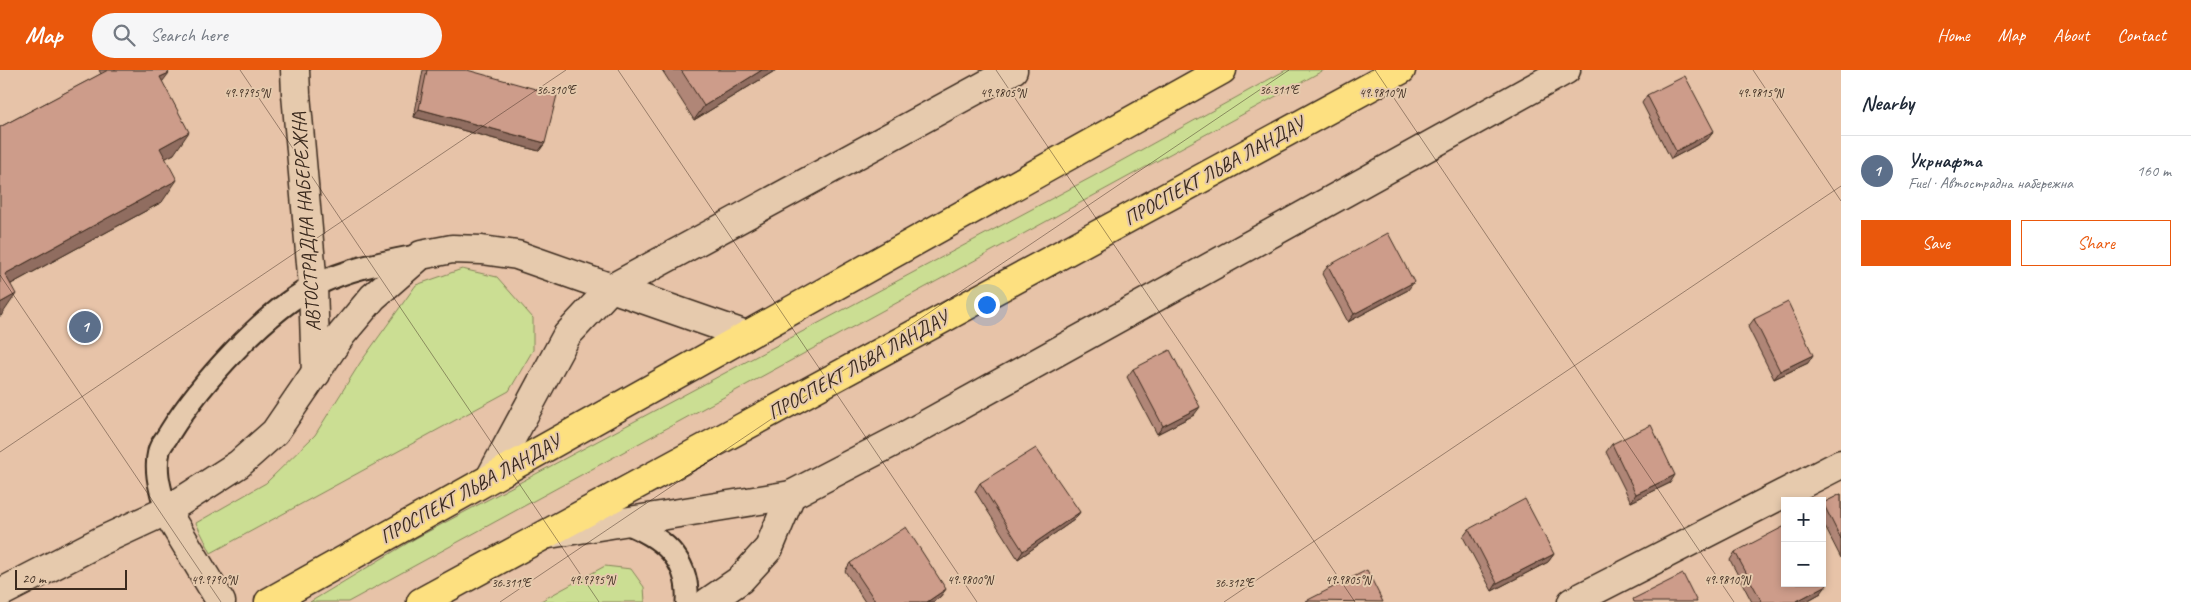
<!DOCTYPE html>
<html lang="en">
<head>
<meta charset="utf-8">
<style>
  :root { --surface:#fff; --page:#f6f6f7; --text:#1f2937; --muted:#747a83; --line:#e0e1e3; --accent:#ea580c }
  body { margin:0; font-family:Caveat,sans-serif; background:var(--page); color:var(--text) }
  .controls { position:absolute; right:15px; bottom:15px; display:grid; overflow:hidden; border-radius:0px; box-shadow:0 2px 8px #0003 }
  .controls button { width:45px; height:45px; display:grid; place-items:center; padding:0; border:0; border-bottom:1px solid var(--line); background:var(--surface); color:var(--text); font:25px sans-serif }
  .scale { position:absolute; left:15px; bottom:12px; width:112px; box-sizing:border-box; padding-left:5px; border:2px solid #3b2a1e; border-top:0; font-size:14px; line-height:18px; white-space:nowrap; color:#3b2a1e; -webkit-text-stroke:4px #e6caad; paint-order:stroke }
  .you { position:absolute; left:986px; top:234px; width:18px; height:18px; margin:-12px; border:4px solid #fff; border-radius:50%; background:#1a73e8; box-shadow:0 0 0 8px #1a73e833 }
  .badge { display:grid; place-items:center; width:32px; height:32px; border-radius:50%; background:var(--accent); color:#fff; font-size:16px; font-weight:700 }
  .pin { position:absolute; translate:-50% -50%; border:2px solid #fff; box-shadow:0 1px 5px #0006 }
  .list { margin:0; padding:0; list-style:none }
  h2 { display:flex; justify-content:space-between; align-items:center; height:65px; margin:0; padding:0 20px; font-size:21px }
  h2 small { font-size:16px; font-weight:400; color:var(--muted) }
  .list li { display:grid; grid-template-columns:32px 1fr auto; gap:15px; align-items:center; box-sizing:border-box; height:70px; padding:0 20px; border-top:1px solid var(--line) }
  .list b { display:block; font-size:19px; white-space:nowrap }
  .list p { margin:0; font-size:16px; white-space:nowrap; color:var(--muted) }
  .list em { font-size:16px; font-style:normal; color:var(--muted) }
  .actions { display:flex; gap:10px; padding:15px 20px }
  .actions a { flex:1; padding:11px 0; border:1px solid var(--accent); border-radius:0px; text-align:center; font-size:18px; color:var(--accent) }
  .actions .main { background:var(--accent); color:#fff }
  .icon { flex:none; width:28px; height:28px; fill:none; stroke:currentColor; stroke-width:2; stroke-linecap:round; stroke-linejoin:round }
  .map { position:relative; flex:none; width:1841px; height:532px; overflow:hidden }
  header { display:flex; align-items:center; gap:30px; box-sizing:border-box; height:70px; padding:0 25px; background:var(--accent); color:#fff }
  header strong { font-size:24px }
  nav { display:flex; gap:28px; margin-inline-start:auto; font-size:18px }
  .search { width:350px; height:45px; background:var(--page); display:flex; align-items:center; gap:12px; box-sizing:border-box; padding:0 18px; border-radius:28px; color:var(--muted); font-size:19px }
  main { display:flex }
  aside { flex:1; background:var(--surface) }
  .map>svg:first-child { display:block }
  .green { fill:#cbde93; stroke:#838458 }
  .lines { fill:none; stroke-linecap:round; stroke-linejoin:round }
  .service-casing { stroke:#3b2a1e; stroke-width:25 }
  .minor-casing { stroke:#3b2a1e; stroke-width:31 }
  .tertiary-casing { stroke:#3b2a1e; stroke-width:31 }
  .primary-casing { stroke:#3b2a1e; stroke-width:31 }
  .service { stroke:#e6caad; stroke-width:21 }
  .minor { stroke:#e6caad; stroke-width:28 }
  .tertiary { stroke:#e6caad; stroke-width:28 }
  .primary { stroke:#fde080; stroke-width:28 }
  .wall { fill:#b08677; stroke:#3b2a1e }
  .shaded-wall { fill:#906d61; stroke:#3b2a1e }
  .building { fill:#cd9c8a; stroke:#3b2a1e }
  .ticks { fill:none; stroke:#3b2a1e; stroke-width:1; stroke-opacity:0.45 }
  .labels { text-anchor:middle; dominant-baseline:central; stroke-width:4; stroke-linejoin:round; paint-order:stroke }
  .street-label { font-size:20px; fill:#3b2a1e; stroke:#e6caad }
  .ticks-label { font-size:12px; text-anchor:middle; fill:#3b2a1e; stroke:#e6caad; stroke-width:4; stroke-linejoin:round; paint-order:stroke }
</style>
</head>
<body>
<header>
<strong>Map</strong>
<div class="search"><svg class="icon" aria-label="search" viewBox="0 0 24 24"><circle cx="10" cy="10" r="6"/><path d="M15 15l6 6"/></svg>Search here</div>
<nav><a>Home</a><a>Map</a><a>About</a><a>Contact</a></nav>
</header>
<main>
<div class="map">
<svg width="1841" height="532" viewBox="0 0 1841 532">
  <rect width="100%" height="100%" fill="#e7c3a8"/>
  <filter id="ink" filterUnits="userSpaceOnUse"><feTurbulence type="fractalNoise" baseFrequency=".02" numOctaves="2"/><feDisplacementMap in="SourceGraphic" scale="10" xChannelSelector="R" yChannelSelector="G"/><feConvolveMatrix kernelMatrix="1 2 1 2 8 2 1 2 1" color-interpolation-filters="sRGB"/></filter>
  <g filter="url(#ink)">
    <g class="green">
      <path d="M1286,0H1324L348,532H310L416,468L1092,107Z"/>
      <path d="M462,199L497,207L533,248V280L509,321L211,483L196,453L266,413L315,365L360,293L416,215Z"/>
      <path d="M605,496L631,499L644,517L645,532H539Z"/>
    </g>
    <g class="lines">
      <defs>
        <g id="service">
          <path d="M166,441C161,421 154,402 159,381C160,375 167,368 170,362C200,314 265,241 316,215C349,198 385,192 421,185"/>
          <path d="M623,452C661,466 690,488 687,532"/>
        </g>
        <g id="minor">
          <path d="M295,0L296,24L313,216L316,304"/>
          <path d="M490,408L567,265L610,219L1013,0"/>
          <path d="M166,441L221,532"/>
          <path d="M549,464L791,425L903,367L1566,0"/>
          <path d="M708,532L740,510L769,478L791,425"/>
          <path d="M1572,532L1841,394"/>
        </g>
        <path id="tertiary" d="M0,523L101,471L166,441L239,394L275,362L342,264L373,227L421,185L452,179L482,180L517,185L746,265"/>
        <g id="primary">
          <path d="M269,532L1222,0"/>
          <path d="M421,532L1401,0"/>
        </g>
      </defs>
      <use href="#service" class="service-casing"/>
      <use href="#minor" class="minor-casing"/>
      <use href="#tertiary" class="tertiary-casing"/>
      <use href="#primary" class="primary-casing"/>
      <use href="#service" class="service"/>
      <use href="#minor" class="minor"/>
      <use href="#tertiary" class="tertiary"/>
      <use href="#primary" class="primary"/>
    </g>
    <g class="wall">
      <path d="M99,0H167L162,12L174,84L165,88L162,132L11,214L1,246L0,57L101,4Z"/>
      <path d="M423,0H467L545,73L539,81L414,47Z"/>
      <path d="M662,0H776L694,50Z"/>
      <path d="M1647,25L1708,69L1671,89L1642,33Z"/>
      <path d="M1328,196L1408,220L1348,252L1322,204Z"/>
      <path d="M1754,249L1808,293L1774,309L1748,257Z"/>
      <path d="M1133,299L1194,345L1157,364L1127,307Z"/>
      <path d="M1612,374L1670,413L1631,432L1606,382Z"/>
      <path d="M980,413L1080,442L1074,450L1018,489L975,421Z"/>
      <path d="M1841,424V488L1822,451V434Z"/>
      <path d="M1469,459L1554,484L1548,492L1492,521L1463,467Z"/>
      <path d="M1735,482L1821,523L1805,532H1752L1730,490Z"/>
      <path d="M850,493L946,519L940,527L933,532H865L845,501Z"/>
    </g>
    <g class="shaded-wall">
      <path d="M762,0H776L694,50L704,36Z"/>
      <path d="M169,3L153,24L160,7Z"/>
      <path d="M419,39L545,73L539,81L414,47Z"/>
      <path d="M1714,61L1708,69L1671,89L1676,81Z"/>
      <path d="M189,62L174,84L145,99L160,78Z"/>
      <path d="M177,110L162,132L0,220L5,204Z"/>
      <path d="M1414,212L1408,220L1348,252L1354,244Z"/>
      <path d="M16,224L1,246H0V233Z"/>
      <path d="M1813,285L1808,293L1774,309L1780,301Z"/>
      <path d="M1200,337L1194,345L1157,364L1163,356Z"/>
      <path d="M1675,405L1670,413L1631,432L1636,424Z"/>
      <path d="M1080,442L1074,450L1018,489L1023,481Z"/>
      <path d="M1554,484L1548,492L1492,521L1497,513Z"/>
      <path d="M1827,515L1821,523L1805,532H1795Z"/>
      <path d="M946,519L940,527L933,532H927Z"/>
    </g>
    <g class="building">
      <path d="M108,0H167L169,3L160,7L189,62L160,78L177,110L5,204L16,224L0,233V57Z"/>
      <path d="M427,0H467L557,25L545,73L419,39Z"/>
      <path d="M681,0H762L704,36Z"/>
      <path d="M1685,6L1714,61L1676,81L1647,25Z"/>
      <path d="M1388,163L1414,212L1354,244L1328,196Z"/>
      <path d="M1788,232L1813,285L1780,301L1754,249Z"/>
      <path d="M1170,280L1200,337L1163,356L1133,299Z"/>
      <path d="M1651,355L1675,405L1636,424L1612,374Z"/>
      <path d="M1036,378L1080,442L1023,481L980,413Z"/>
      <path d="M1841,424V469L1823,433Z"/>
      <path d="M1525,429L1554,484L1497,513L1469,459Z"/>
      <path d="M1785,456V513H1822V506L1827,515L1795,532H1762L1735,482Z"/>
      <path d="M906,457L946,519L927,532H876L850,493Z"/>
      <path d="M1367,500L1383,532L1306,531Z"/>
      <path d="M1683,504L1697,532H1634L1633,529Z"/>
    </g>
  </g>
  <path class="ticks" d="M240,0L599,532M618,0L977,532M996,0L1355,532M1375,0L1734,532M1753,0L1841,131M0,205L221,532M0,382L566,0M500,532L1289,0M1224,532L1841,116"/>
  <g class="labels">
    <g class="street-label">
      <text transform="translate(1214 101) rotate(-29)">ПРОСПЕКТ ЛЬВА ЛАНДАУ</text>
      <text transform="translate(306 152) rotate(-94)">АВТОСТРАДНА НАБЕРЕЖНА</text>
      <text transform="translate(858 295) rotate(-29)">ПРОСПЕКТ ЛЬВА ЛАНДАУ</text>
      <text transform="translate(470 419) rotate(-29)">ПРОСПЕКТ ЛЬВА ЛАНДАУ</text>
    </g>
  </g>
  <g class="ticks-label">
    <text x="556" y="24">36.310°E</text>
    <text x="1279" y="24">36.311°E</text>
    <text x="247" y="27">49.9795°N</text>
    <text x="1003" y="27">49.9805°N</text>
    <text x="1382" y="27">49.9810°N</text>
    <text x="1760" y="27">49.9815°N</text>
    <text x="214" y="514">49.9790°N</text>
    <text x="592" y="514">49.9795°N</text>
    <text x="970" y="514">49.9800°N</text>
    <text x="1348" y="514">49.9805°N</text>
    <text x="1727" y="514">49.9810°N</text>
    <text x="511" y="517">36.311°E</text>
    <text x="1234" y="517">36.312°E</text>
  </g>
</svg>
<div class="controls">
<button>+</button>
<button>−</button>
</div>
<div class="scale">20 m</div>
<div class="you"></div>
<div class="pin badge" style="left:85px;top:257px;background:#5c6f8a">1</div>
</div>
<aside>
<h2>Nearby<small></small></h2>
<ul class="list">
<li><span class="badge" style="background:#5c6f8a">1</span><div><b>Укрнафта</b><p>Fuel · Автострадна набережна</p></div><em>160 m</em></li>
</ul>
<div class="actions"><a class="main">Save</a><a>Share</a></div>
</aside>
</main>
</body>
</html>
